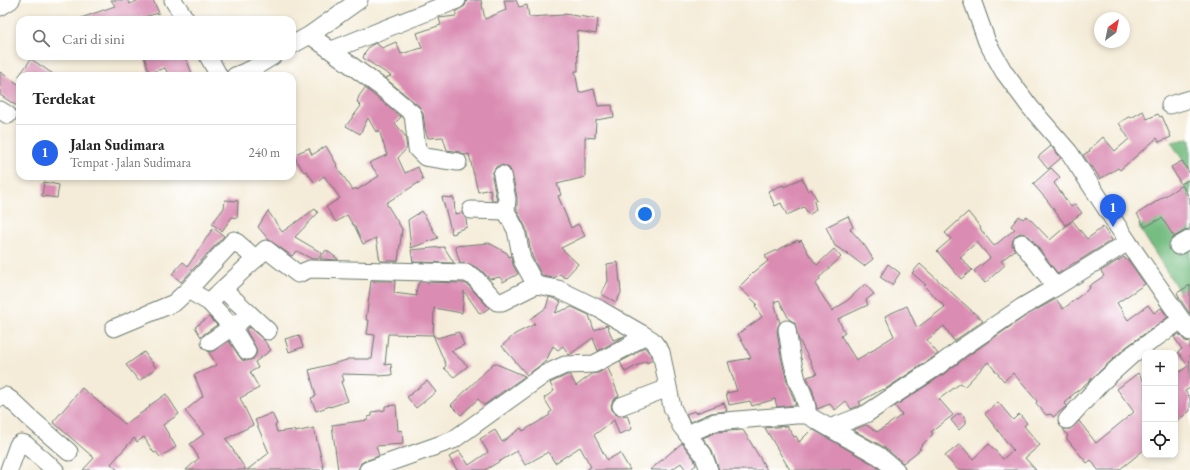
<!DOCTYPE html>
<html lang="id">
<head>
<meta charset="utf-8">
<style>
  :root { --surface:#fff; --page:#f6f6f6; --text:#222; --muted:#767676; --line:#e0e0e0; --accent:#2563eb }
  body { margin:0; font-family:"EB Garamond",serif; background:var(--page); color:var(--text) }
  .controls { position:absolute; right:12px; bottom:12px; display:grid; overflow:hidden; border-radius:8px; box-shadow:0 2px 6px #0003 }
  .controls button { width:36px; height:36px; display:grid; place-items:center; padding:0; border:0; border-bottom:1px solid var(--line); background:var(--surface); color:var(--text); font:20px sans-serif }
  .compass { position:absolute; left:1094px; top:12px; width:36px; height:36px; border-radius:50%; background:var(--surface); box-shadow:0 2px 6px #0003; rotate:33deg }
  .you { position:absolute; left:645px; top:214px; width:14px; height:14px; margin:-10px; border:3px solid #fff; border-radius:50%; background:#1a73e8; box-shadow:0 0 0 6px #1a73e833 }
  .badge { display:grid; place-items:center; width:26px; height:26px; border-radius:50%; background:var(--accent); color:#fff; font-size:13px; font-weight:700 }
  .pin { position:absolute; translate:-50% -33px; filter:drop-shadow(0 1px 2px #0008) }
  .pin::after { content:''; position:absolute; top:21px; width:14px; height:12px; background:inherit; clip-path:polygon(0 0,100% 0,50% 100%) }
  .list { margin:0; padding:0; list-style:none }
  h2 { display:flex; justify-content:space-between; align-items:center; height:52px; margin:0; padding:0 16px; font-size:17px }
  h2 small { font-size:13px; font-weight:400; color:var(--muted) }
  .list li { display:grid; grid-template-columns:26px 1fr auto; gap:12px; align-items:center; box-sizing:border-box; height:56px; padding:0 16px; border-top:1px solid var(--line) }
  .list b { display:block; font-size:15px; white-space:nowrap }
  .list p { margin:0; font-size:13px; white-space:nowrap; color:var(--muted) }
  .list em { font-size:13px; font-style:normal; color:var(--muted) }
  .icon { flex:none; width:22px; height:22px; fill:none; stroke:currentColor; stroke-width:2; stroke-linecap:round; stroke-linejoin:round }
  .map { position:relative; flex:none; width:1190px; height:470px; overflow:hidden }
  .search { position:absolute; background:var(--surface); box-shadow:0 2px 6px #0003; left:16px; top:16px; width:280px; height:44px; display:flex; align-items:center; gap:10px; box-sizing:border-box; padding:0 14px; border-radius:12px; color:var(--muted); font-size:15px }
  .panel { position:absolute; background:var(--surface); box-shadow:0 2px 6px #0003; left:16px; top:72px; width:280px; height:108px; border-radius:12px }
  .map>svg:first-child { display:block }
  .forest { fill:#76bd82; stroke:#4a7d5b }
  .building { fill:#da8cb2 }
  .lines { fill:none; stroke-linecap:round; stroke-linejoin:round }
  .minor-casing { stroke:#6a7a6d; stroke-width:19 }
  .minor { stroke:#fff; stroke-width:17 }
</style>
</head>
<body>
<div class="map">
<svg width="1190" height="470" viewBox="0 0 1190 470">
  <rect width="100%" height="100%" fill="#fff"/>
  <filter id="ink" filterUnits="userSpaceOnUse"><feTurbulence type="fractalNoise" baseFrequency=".025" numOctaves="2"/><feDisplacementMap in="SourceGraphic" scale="8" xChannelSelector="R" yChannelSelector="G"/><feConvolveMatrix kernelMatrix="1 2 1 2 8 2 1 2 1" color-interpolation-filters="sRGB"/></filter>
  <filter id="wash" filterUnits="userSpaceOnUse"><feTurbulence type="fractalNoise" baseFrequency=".012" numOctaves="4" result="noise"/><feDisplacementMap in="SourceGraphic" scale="16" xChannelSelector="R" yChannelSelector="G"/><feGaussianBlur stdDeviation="0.9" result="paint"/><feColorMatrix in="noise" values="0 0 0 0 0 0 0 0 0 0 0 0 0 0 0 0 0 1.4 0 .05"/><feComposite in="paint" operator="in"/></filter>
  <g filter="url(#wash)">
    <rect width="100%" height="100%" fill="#f4ecd8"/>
    <g class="forest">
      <path d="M1188,139L1190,141V171L1171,142Z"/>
      <path d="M1190,182V309L1139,227Z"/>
    </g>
    <g id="blocks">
      <g class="building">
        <path d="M111,0H127L130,4L139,0H153L159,13L132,20H81V18L115,6Z"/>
        <path d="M467,0H481L485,19L506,10L504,0H516L519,7L527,5L529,17L564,15V14L598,19L596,34L577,31L578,71H575L579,93L594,89L598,106L612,105L614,117L596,120L595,138L585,137V177L557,184L561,195L558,196L571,228L578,224L585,236L561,248L578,264L565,278L560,274L554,278L542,276L532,256L526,228L517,211V197L512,173L509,168L505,166L500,165L496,167L493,172L492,177L497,201H492L490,189L478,192L469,154L465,155L460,152L447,150L443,137L428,138L425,129L423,113L419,106L385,78L391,76L363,58L365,52L370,46L376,43L382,48L396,42L401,54L422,48L417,33L441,25L439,18L456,16V11L465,6Z"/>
        <path d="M144,56H185L193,76H169L165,68L149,73Z"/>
        <path d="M31,59L56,76H19Z"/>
        <path d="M0,72L20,85V108L0,95Z"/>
        <path d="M365,88L401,117L395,123L405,136L407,148L398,158L405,173L418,167L423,180L386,203L402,229L398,261H380L376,238L363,244L354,225H353L347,215L336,222L326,207L340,198L324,176L315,183L306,171L304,172L293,155L309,148L312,155L326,146L337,165L336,166L353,190L356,188L357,190L379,176L369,163L387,155L379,130L376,132L368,118L360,134L346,126L361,106L357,102L359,96Z"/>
        <path d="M1143,111L1147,119L1158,114L1160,117L1162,116L1171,137L1159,142L1157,138L1120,170L1118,168L1100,179L1092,166L1091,167L1083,155L1090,151L1089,150L1103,137L1115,151L1129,139L1119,123L1130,116L1131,118Z"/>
        <path d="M1051,146L1061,158L1048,169L1038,157Z"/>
        <path d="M1182,161L1190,174V179L1181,184L1171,167Z"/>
        <path d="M1051,168L1060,177L1054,183L1071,207L1075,204L1082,213L1072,220L1087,239L1103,227L1112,240L1075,263H1074L1058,274L1030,237L1025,234L1020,233L1016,235L1013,240L1012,245L1015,250L1001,261L1005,265L985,283L974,271L990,258L977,242L960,257L972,270L961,279L937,251L951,239L945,233L968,212L981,228L980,229L994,246L1015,229L1011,226L1019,216L1023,219L1027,216L1050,240L1072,221L1065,225L1047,200L1033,184Z"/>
        <path d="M802,178L808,191L811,189L817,200L814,201L816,210L809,215L804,207L787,215L781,203L775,206L768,191L783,185L784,187Z"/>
        <path d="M44,182L59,185L57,198L42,196Z"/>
        <path d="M1182,185L1190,199V228L1174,237L1162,218L1145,227L1137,214Z"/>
        <path d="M442,197L454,198L455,214L462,213L466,219L467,227L456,231V233L452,234Z"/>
        <path d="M225,200L238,201L237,218L232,217L222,231L212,224L224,208Z"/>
        <path d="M315,209L318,213L295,237L322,253L318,259H312L297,251L292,256L269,240L258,227L268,211L282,232Z"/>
        <path d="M422,211L438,238L411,248L408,220Z"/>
        <path d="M848,216L853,227L850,229L865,246L873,259L864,266L848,254L846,252H845L835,246L826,227Z"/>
        <path d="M213,228L224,236L181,282L172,274L183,262L188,266Z"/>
        <path d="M798,240L799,242L801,240L810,256L817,265L834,249L841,257L819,278L820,280L815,284L832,311L848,300L865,284L874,294L866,300L868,305L838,319L845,333L841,336L856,360L875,349V348L894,336L885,316L907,306L917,328L945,307L924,286L926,285L912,273L920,264L983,321L954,341L944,326L927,340L938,354L884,390L883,389L859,402L861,405L851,409L846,401L835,410L830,404L817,409L813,391L807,377L817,374L798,338L795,323L789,319L779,300L774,302L780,323L778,326L777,331L781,357L787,382L796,405L777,407L775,399L752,406L750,401L729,405L726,393L737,391L728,362L751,358L738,334L762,317L755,306L757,304L739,287L753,273L768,261L765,256Z"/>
        <path d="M489,243L507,253L509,257L511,256L513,265L518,274L503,282L500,277L490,279L481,270L470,264L460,263L455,246Z"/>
        <path d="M444,247L454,263L413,262L411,250Z"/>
        <path d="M326,250L338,259V260L320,259Z"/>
        <path d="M1124,257L1126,260H1128L1145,284L1117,303L1128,320L1148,305L1154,313L1161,308L1168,317L1126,347L1088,382L1070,397L1071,398L1065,403L1067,406L1053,417L1051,414L1046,415L1036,403L1037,401L1013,373L1004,381L988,362L964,387L961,383L939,399L953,415L931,432L933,434L919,448L921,449L903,463L884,447L853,430L866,425L877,432L902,415L895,406L944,374L969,355L1027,315L1056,299L1063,309L1090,288L1089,286L1104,276L1101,271Z"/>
        <path d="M618,262L621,293L616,302L601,294L608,281L607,264Z"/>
        <path d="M888,264L900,273L892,285L880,277Z"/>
        <path d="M371,281H395L394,293L417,296L416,290L419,282L464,283L468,285L489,308L480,314L464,291L462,313L434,308L433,335L437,338L459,332L464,345L451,351L468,366L454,377L444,368L446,365L433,335L388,334L385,365L391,364L392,375L379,376V375L342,374L344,381L341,382L348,401L330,407V406L316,411L311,398L316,396L309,370L347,360V359H372L375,335L367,334L369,320H366Z"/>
        <path d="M1190,285V314L1178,296H1179L1177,293Z"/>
        <path d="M549,297L555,299L561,302L555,313L572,307L589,315L594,330L607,325L613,340L625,336L598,351L593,338L569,355L563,346L558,350L553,346L546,361L527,375L502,346L515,334L535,324L530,319L546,308Z"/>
        <path d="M209,317L217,325L204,334L201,337L195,327Z"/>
        <path d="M249,327L263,339L271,350L255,362L258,368L250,372L259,388L240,398L253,425L226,439L246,470H186L199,458L190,444L204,434L185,411L203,396L194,375L217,365L208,351L211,352L215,350L229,341L239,356L242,360L247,361L253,359L256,355L257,350L255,346L246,330Z"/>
        <path d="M1179,334L1185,341L1190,342V388L1185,391L1190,398V411L1175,422V375L1188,366L1178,352L1182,349L1174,337Z"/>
        <path d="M299,335L303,347L289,352L285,339Z"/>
        <path d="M644,347L652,356V360L647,363L646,361L625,372L620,362L633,355Z"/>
        <path d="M144,352L156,368L139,381L126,365Z"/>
        <path d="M494,363L525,376L484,405L478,399L461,415L451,405Z"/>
        <path d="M608,368L619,396L613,400L611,405L612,410L615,414L619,416L627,415L632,429L619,434L614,420L594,435L607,460L620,453L630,470H586L591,467L580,447L555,463L548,452L525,465L517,451L485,470H457L449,457L459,451L469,465L488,452L480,439L495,430L502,442L521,428L523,431L550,415L549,413L552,411L544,398L554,391L550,383L567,375H570L576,386L592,374L598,373Z"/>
        <path d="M1138,373L1145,383V449L1119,470H1098L1091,460L1087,463L1066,438L1068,436L1063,429H1070L1079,421L1096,443L1134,412L1117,389Z"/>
        <path d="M427,381L436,392L416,408L407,397Z"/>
        <path d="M82,388L125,424L150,407L149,406L166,394L179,414L163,425L176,447L160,457L156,452L154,453L144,437L137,442L134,438L111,464L118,470H83L94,458L53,422Z"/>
        <path d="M998,402L1013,420L1019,414L1027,423L1024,426L1040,445L1025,458L1036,470H958L945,456L960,444L973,459L989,444L1003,459L1013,450L985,414Z"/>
        <path d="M724,403L727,411L711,413L690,422L686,414L695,411L696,413Z"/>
        <path d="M396,405L398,431L402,430L403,444L376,446L379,456L365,461L361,463L358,470H338L332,425L368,420V417L372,416V412L385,410V406Z"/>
        <path d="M272,413L277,424L275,425L277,432L294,430L295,432L314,428L324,470H247L269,453L255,420Z"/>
        <path d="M958,414H962L966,419V423L959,430L951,420Z"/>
        <path d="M787,426L794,437L796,436L799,442L812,429L873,464L880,470H790L765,428Z"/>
        <path d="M743,430L748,438L767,470H719L712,450L703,438L717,432Z"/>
        <path d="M682,443L694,459L696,465L690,470H686L681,463L671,470H650Z"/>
      </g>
    </g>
  </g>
  <g filter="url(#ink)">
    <use href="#blocks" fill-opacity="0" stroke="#6a7a6d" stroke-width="1"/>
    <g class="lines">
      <defs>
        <g id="minor">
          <path d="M173,0L186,20"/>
          <path d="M972,0L987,42L1004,72L1030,107L1069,152L1128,242L1190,332"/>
          <path d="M0,7L11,0"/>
          <path d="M310,35L359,0"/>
          <path d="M292,45L310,35L382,88L413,114L417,149L425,157L458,162"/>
          <path d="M332,50L457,0"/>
          <path d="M208,56L219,76"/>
          <path d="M235,76L252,69L273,56"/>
          <path d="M1170,105L1190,99"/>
          <path d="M0,110L8,115"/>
          <path d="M502,175L507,199L506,211L516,230L522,260L536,285"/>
          <path d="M471,210L506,211"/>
          <path d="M1022,243L1056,287L1128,242"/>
          <path d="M1178,246L1190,239"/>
          <path d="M223,289L268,331"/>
          <path d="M188,290L209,302L232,327L247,351"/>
          <path d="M209,302L266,249L298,274L310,269L466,273L474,277L497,302H502L536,285L558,289L599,309L644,335"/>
          <path d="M114,328L174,303L188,290L234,240L256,259"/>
          <path d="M787,329L791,355L797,380L803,394L807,407V415"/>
          <path d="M210,342L242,320"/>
          <path d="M0,398L5,396L11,400L30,418L69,452"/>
          <path d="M621,406L668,388"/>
          <path d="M1067,420L1102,382L1133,354L1181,320"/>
          <path d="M830,428L866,414L938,366L963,347L1022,307L1056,287"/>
          <path d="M687,434L715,422L796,415H807L879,456L896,470"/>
          <path d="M9,470L18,445L21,443L25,444L55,470"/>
          <path d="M368,470L453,440L545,374L565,365L594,364L627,347L644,335L652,340L661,352L672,407L681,426L703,454L709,470"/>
        </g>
      </defs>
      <use href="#minor" class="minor-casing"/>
      <use href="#minor" class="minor"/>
    </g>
  </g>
</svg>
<div class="controls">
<button>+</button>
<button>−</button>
<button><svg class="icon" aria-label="locate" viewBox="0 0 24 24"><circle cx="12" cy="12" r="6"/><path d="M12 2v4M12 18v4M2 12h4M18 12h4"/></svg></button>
</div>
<svg class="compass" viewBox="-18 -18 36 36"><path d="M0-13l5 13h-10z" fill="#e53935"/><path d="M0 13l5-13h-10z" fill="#767676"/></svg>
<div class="you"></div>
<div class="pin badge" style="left:1113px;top:227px">1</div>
<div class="search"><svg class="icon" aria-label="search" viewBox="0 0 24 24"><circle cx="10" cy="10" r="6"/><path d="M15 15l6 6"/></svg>Cari di sini</div>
<section class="panel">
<h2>Terdekat<small></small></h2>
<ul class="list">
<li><span class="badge">1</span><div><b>Jalan Sudimara</b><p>Tempat · Jalan Sudimara</p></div><em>240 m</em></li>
</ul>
</section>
</div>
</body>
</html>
